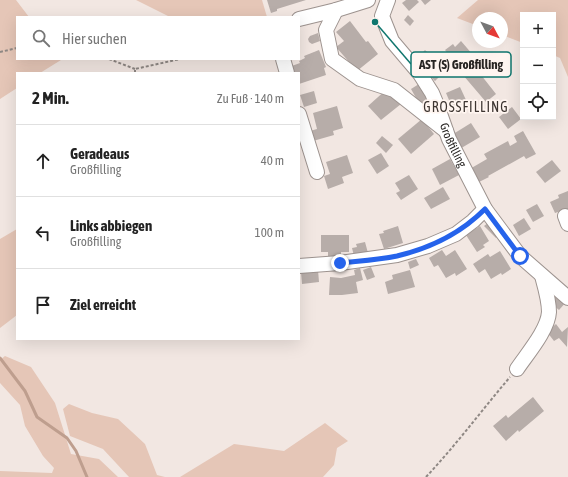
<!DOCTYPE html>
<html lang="de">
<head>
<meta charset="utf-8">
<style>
  :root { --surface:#fff; --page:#f6f6f6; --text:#222; --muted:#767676; --line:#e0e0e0 }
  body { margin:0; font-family:"Asap Condensed",sans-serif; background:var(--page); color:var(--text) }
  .controls { position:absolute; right:12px; top:12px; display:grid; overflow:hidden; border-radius:0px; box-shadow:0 4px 16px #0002 }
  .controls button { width:36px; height:36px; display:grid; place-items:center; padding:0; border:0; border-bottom:1px solid var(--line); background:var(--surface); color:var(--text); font:20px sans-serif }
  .compass { position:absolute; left:472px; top:12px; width:36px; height:36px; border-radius:50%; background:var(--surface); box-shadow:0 4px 16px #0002; rotate:131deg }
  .stop { position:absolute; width:12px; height:12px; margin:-9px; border:3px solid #2563eb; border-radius:50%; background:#fff }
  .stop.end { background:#2563eb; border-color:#fff; box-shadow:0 1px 4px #0008 }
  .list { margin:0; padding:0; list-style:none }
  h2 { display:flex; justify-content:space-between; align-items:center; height:52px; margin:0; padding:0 16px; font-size:17px }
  h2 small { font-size:13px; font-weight:400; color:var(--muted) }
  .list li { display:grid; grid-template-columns:26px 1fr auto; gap:12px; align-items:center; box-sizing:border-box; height:72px; padding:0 16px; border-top:1px solid var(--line) }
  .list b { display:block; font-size:15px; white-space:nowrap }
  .list p { margin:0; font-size:13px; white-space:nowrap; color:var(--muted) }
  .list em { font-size:13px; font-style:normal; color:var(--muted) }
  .icon { flex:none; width:22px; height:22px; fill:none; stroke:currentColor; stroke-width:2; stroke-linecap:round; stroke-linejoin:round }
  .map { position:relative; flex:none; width:568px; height:477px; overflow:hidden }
  .search { position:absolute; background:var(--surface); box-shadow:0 4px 16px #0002; left:16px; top:16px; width:284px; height:44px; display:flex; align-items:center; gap:10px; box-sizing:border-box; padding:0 14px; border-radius:0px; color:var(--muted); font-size:15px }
  .panel { position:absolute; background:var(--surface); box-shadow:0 4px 16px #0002; left:16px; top:72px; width:284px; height:268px; border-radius:0px }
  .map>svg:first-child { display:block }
  .green { fill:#e5c6b7 }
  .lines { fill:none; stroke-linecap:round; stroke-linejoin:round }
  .stream { stroke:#be9e8e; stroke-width:3 }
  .building { fill:#b7ada9 }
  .minor-casing { stroke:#9d938f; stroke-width:16 }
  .path { stroke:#8f8884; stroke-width:2; stroke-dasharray:3 2; stroke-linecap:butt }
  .minor { stroke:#fff; stroke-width:14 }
  .route { stroke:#2563eb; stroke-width:5 }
  .labels { text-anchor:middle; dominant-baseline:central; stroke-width:3.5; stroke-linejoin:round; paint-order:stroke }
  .street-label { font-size:12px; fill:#272422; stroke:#fff5f0 }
  .quarter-label { font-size:14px; letter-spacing:1px; fill:#3d3531; stroke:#fff5f0 }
  .leader { fill:none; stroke:#0f766e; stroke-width:1.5 }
  .callout-dot { fill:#0f766e; stroke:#fff5f0; stroke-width:1.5 }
  .callout { fill:#fff5f0; stroke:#0f766e; stroke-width:1.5 }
  .callout-label { font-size:13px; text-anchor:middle; font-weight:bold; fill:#272422 }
</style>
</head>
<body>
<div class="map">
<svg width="568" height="477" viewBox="0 0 568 477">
  <rect width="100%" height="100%" fill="#f2e7e2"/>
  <g class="green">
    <path d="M0,0H16L29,17H17V59L61,60L40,73H17V88L0,99Z"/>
    <path d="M136,0H262L267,17H170Z"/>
    <path d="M478,0H568V77L560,58L553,55V15H523V43L502,35V18H478V26L457,18Z"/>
    <path d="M17,229V315L0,328V239Z"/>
    <path d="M5,356L31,367L55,403L71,454L99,459L118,477H0V471L52,473L54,468L43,456L25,426L20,405L0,383V360Z"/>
    <path d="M69,404L92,413L118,419L145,444L157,475L165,477H129L103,449L70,436L63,409Z"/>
    <path d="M325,423L348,441L337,448L334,465L323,477H180L234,444L284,451Z"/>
  </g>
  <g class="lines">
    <path class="stream" d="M0,358L25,391L37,417L67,438L76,451L87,477"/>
  </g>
  <g class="building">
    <path d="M267,0H306L277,9V11L271,13Z"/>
    <path d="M406,0H417L419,2L409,11L402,3Z"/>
    <path d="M421,0H431L425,5Z"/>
    <path d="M408,15L414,21L410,26L404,20Z"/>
    <path d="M350,21L366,42L368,41L378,54L357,71L336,47L344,41L336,32Z"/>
    <path d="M318,33L320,41L312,44L309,42L308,39L310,36Z"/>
    <path d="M461,41L473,55L465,61L471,68L474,66L496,94L486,102L457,68L459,67L445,50L453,44L455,47Z"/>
    <path d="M319,50L326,67L324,68L326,75L299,84V73H291L289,67L300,63L299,61L305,58L304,56Z"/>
    <path d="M425,50L446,70L435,81L428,74L430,72L416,59Z"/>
    <path d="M419,84L433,109L425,114L411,89Z"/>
    <path d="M460,87L466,100L452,107L446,93Z"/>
    <path d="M387,89L401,104L381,120L368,106Z"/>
    <path d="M314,91L317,103L304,107L300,95Z"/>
    <path d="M337,106L343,128L333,131L334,135L313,141L310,131L317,129L313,113Z"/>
    <path d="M512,107L521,119L508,129L499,117Z"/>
    <path d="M422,119L434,134L411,154L398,139Z"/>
    <path d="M471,123L480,137L458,150L450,136Z"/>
    <path d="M523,131L536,154L526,159L524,156L488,176L489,177L475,184L468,170L487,159L484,154L508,141L510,146L517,142L514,136Z"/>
    <path d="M382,136L393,145L386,153L376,143Z"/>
    <path d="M381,153L389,166L377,174L368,160Z"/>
    <path d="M347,155L353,173L342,177L344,183L328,189L324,176L330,174L326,162Z"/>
    <path d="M450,159L459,175L440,185L432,169Z"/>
    <path d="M552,160L561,171L545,183L536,172Z"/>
    <path d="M409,175L418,189L401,200L396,193L400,191L395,183Z"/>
    <path d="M443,187L450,199L431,209L424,198Z"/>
    <path d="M568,191V220L564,210L555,213L550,202L559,198L558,195Z"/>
    <path d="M537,204L544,216L533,222L526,210Z"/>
    <path d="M524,218L531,229L519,236L513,225Z"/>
    <path d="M488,223L499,235L496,238L484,226Z"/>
    <path d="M398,226L403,243L384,249L379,234L384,233L383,231Z"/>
    <path d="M480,226L489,241L483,245L485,247L477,252L466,235Z"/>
    <path d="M321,235H349V252H341V260H328V252H321Z"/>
    <path d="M365,242L368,253L354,256L352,248L357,247L356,244Z"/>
    <path d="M442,250L446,256L455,250L467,269L456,276L455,273L446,278L438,265L434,267L429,258Z"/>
    <path d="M500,251L511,269L502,275L501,273L491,279L485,269L479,273L473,264L488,254L490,257Z"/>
    <path d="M416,259L419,265L410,269L408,262Z"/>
    <path d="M371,267L375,277L367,280L363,270Z"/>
    <path d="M360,268L363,280L356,282L358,293L342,295H329L330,277L341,278L355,275L354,270Z"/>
    <path d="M318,270L319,282L302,284L301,272Z"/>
    <path d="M410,270L415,287L388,294L385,282L393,279L392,275Z"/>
    <path d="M557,292L567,301L559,310L552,304L550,300Z"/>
    <path d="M556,324L562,332L568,327L567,347L559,338L554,341L547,332Z"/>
    <path d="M533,397L544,411L519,432L518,430L506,441L493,426L506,415L508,418Z"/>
  </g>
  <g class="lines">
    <defs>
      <g id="minor">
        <path id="s1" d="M388,0L382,16L392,41L420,74L432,93L437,105L449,139L485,209L520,256L568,298"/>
        <path d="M336,10L326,30L332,59L360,79L394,90L446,131"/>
        <path d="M299,19L336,10L368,0"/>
        <path d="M283,59L287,73"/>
        <path d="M299,114L317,172"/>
        <path d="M565,216L568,224"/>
        <path d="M299,266L340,263L397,255L428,246L456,234L473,221L485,209"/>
        <path d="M517,369C527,354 548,330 549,312C549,300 545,287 542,276"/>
      </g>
    </defs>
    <use href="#minor" class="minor-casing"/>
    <g class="path">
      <path d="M0,52L17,48"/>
      <path d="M109,59L135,69"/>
      <path d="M135,73V69L180,59"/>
      <path d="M426,477C456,445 482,410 510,377"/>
    </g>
    <use href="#minor" class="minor"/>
  </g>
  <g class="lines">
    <path class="route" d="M340,263C358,261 378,260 397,256C431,248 461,233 485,209L520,256"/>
  </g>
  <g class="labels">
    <g class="street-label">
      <text stroke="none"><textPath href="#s1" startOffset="166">Großfilling</textPath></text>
    </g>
    <g class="quarter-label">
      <text x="466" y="107">GROSSFILLING</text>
    </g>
  </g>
  <path class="leader" d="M375 22L411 64"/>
  <circle class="callout-dot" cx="375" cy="22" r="4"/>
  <rect class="callout" x="411" y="52" width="100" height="25" rx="4"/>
  <g class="callout-label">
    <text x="461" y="69">AST (S) Großfilling</text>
  </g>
</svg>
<div class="controls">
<button>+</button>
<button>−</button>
<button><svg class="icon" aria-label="locate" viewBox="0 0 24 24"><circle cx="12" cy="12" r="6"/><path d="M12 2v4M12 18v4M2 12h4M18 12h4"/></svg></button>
</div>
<svg class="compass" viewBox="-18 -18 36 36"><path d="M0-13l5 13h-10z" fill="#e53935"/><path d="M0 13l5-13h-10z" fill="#767676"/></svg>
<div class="stop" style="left:520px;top:256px"></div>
<div class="stop end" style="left:340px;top:263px"></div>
<div class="search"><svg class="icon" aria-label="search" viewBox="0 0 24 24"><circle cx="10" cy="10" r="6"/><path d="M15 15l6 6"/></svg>Hier suchen</div>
<section class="panel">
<h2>2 Min.<small>Zu Fuß · 140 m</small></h2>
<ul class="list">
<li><svg class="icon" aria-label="ahead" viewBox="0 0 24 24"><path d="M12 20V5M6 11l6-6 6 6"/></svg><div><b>Geradeaus</b><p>Großfilling</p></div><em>40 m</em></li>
<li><svg class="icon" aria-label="left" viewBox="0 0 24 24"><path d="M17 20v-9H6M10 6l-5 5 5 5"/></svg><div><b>Links abbiegen</b><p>Großfilling</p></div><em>100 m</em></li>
<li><svg class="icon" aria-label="arrive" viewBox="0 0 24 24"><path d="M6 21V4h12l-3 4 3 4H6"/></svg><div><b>Ziel erreicht</b></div></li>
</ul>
</section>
</div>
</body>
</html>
